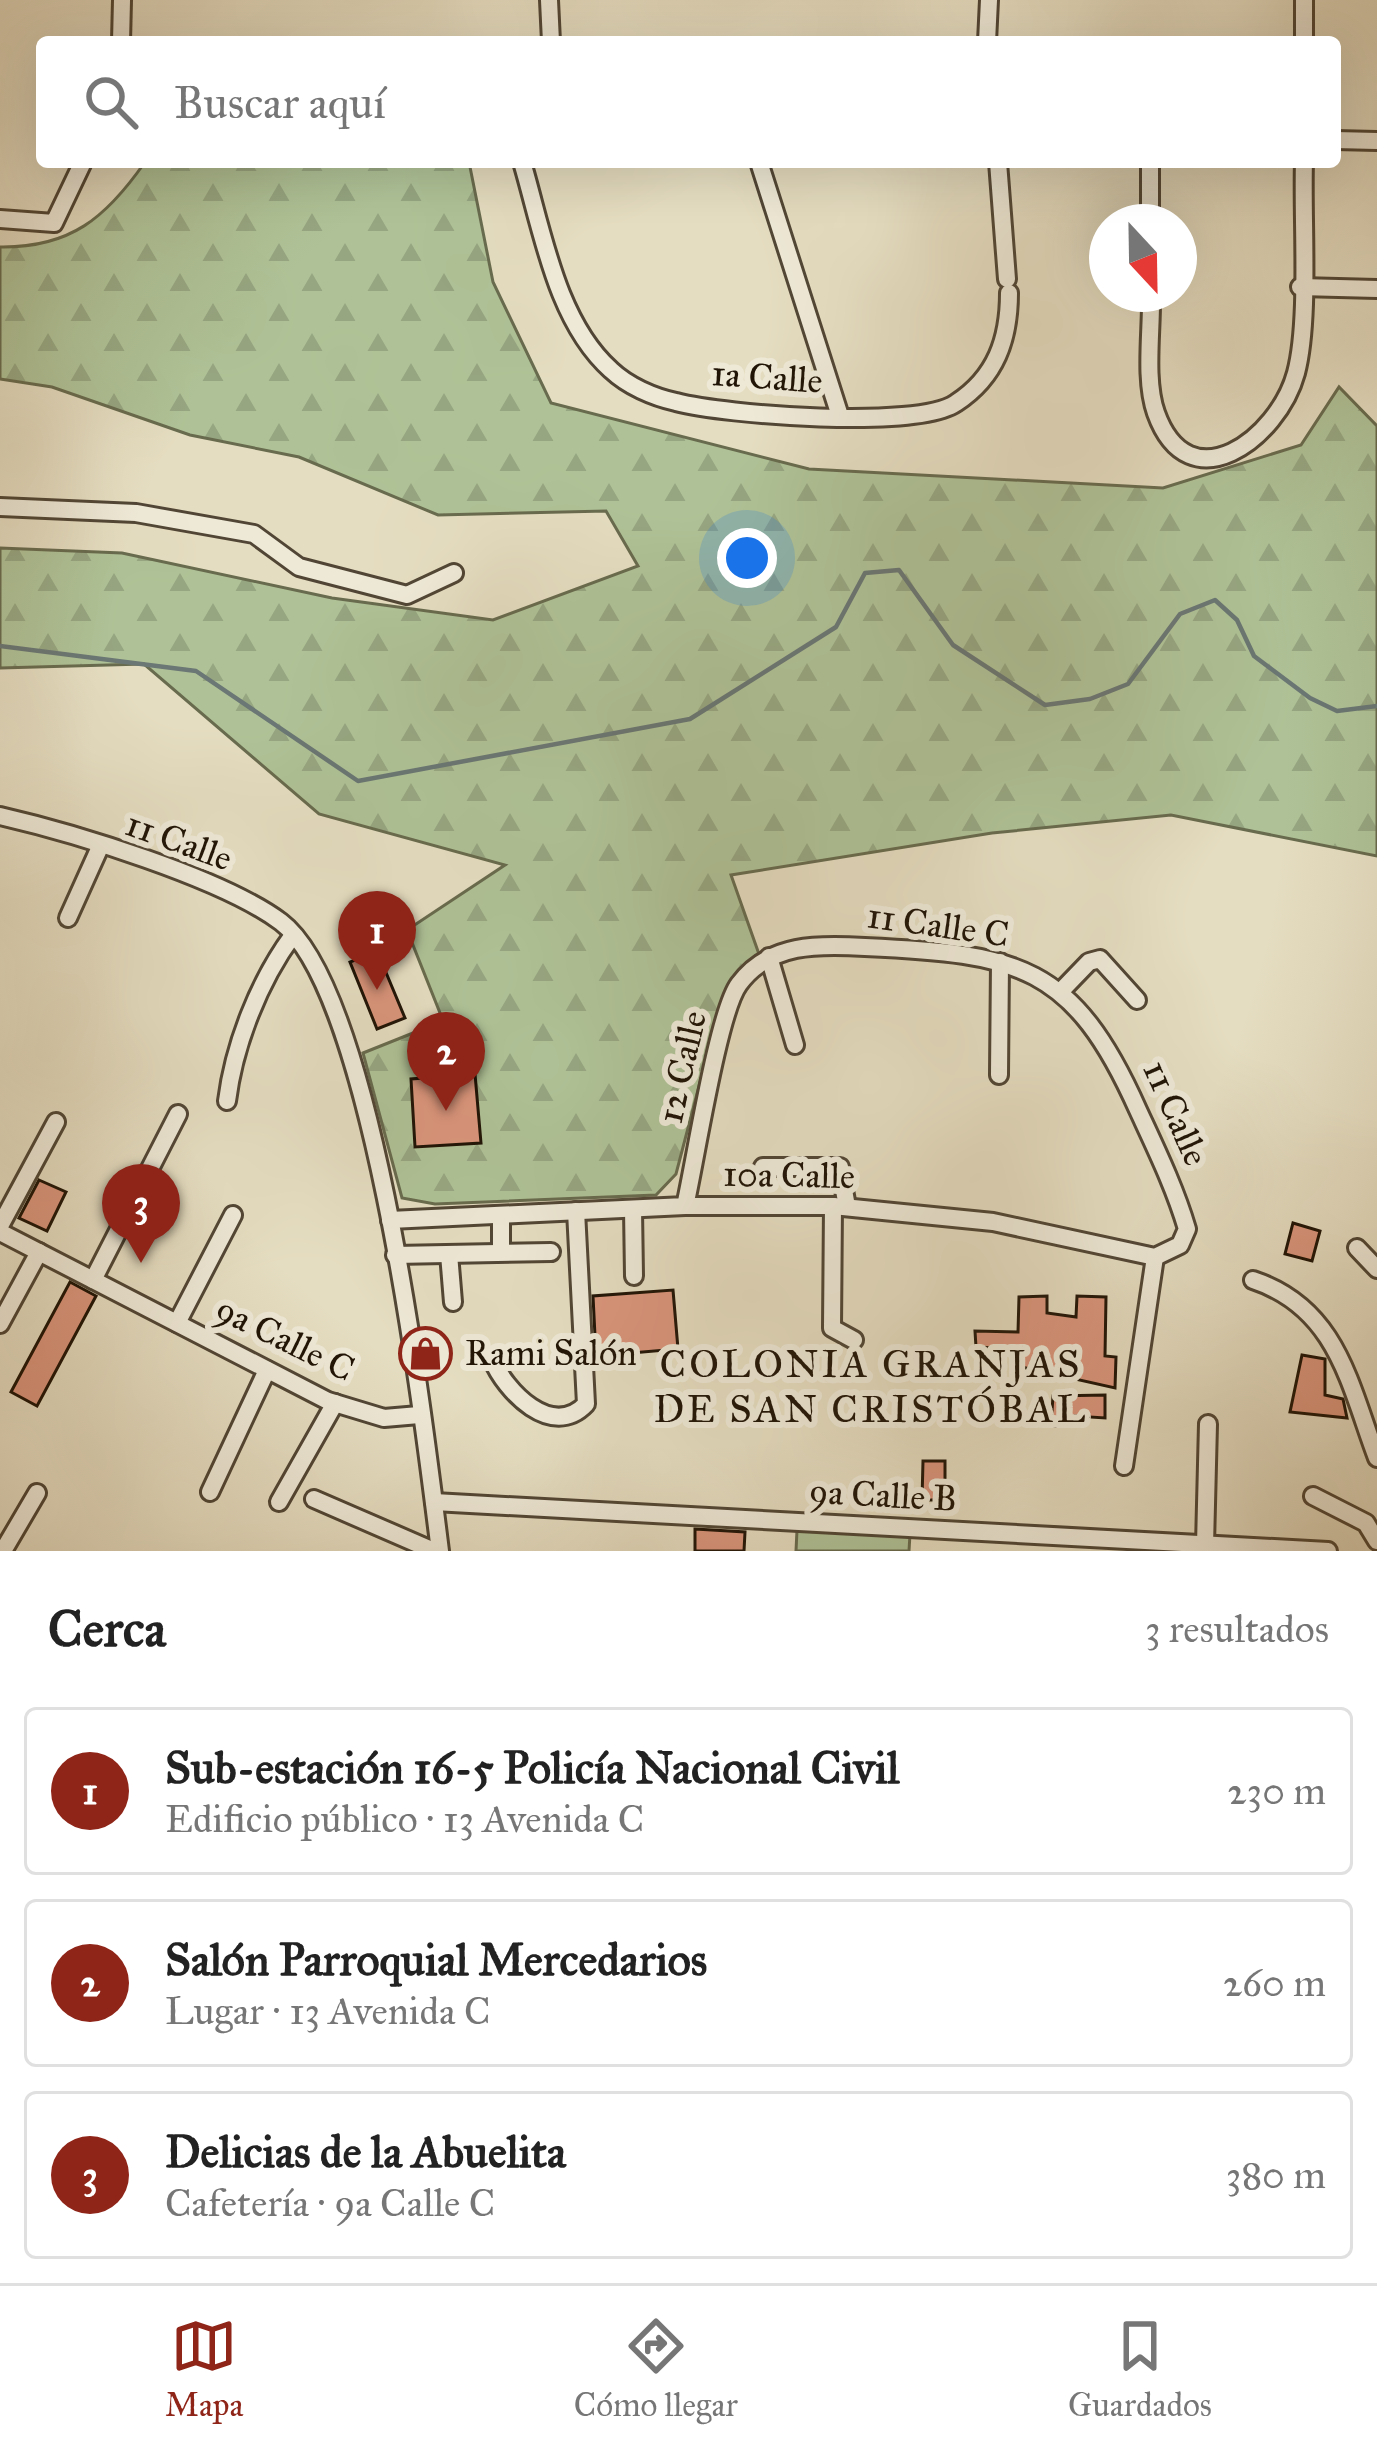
<!DOCTYPE html>
<html lang="es">
<head>
<meta charset="utf-8">
<style>
  :root { --surface:#fff; --page:#f6f6f6; --text:#222; --muted:#767676; --line:#e0e0e0; --accent:#8f2418 }
  body { margin:0; font-family:"IM FELL Great Primer",serif; background:var(--page); color:var(--text) }
  .compass { position:absolute; left:1089px; top:204px; width:108px; height:108px; border-radius:50%; background:var(--surface); box-shadow:0 12px 48px #0002; rotate:158deg }
  .you { position:absolute; left:747px; top:558px; width:42px; height:42px; margin:-30px; border:9px solid #fff; border-radius:50%; background:#1a73e8; box-shadow:0 0 0 18px #1a73e833 }
  .badge { display:grid; place-items:center; width:78px; height:78px; border-radius:50%; background:var(--accent); color:#fff; font-size:39px; font-weight:700 }
  .pin { position:absolute; translate:-50% -99px; filter:drop-shadow(0 3px 6px #0008) }
  .pin::after { content:''; position:absolute; top:63px; width:42px; height:36px; background:inherit; clip-path:polygon(0 0,100% 0,50% 100%) }
  .list { margin:0; padding:0; list-style:none }
  h2 { display:flex; justify-content:space-between; align-items:center; height:156px; margin:0; padding:0 48px; font-size:51px }
  h2 small { font-size:39px; font-weight:400; color:var(--muted) }
  .list li { display:grid; grid-template-columns:78px 1fr auto; gap:36px; align-items:center; box-sizing:border-box; height:168px; margin:0 24px 24px; padding:0 24px; border:3px solid var(--line); border-radius:12px }
  .list b { display:block; font-size:45px; white-space:nowrap }
  .list p { margin:0; font-size:39px; white-space:nowrap; color:var(--muted) }
  .list em { font-size:39px; font-style:normal; color:var(--muted) }
  .icon { flex:none; width:66px; height:66px; fill:none; stroke:currentColor; stroke-width:2; stroke-linecap:round; stroke-linejoin:round }
  .map { position:relative; flex:none; width:1377px; height:1551px; overflow:hidden }
  .search { position:absolute; background:var(--surface); box-shadow:0 12px 48px #0002; left:36px; right:36px; top:36px; height:132px; display:flex; align-items:center; gap:30px; box-sizing:border-box; padding:0 42px; border-radius:12px; color:var(--muted); font-size:45px }
  .sheet { height:732px; background:var(--surface) }
  nav { display:flex; justify-content:space-around; align-items:center; box-sizing:border-box; height:168px; border-top:3px solid var(--line); background:var(--surface); font-size:33px; color:var(--muted) }
  nav a { display:grid; justify-items:center; gap:6px }
  nav .on { color:var(--accent) }
  .map>svg:first-child { display:block }
  .forest { fill:url(#forest-firs); stroke:#686b4e; stroke-width:3 }
  .pitch { fill:#afc297; stroke:#686b4e; stroke-width:3 }
  .lines { fill:none; stroke-linecap:round; stroke-linejoin:round }
  .stream { stroke:#6a7774; stroke-width:4.5 }
  .building { fill:#da957c; stroke:#201406; stroke-width:3 }
  .minor-casing { stroke:#514635; stroke-width:22 }
  .minor { stroke:#eee9d7; stroke-width:16 }
  .labels { text-anchor:middle; dominant-baseline:central; stroke-width:12; stroke-linejoin:round; paint-order:stroke }
  .street-label { font-size:36px; fill:#201406; stroke:#eee9d7 }
  .poi-label { font-size:36px; fill:#201406; stroke:#eee9d7; text-anchor:start }
  .neighbourhood-label { font-size:39px; letter-spacing:3px; fill:#201406; stroke:#eee9d7 }
</style>
</head>
<body>
<div class="map">
<svg width="1377" height="1551" viewBox="0 0 1377 1551">
  <defs>
    <pattern id="forest-firs" width="22" height="20" patternUnits="userSpaceOnUse" patternTransform="scale(3)"><rect width="22" height="20" fill="#afc297"/><path d="M5 1l3.5 6h-7zM16 11l3.5 6h-7z" fill="#96a681"/></pattern>
  </defs>
  <rect width="100%" height="100%" fill="#e5ddc1"/>
  <filter id="stains"><feTurbulence type="fractalNoise" baseFrequency=".00167" numOctaves="4"/><feColorMatrix values="0 0 0 0 .2 0 0 0 0 .09 0 0 0 0 .02 0 0 0 .5 -.17"/></filter>
  <radialGradient id="worn" r=".72"><stop offset=".6" stop-color="#630" stop-opacity="0"/><stop offset="1" stop-color="#630" stop-opacity=".3"/></radialGradient>
  <path class="forest" d="M145,162H469L493,282L551,403L809,469L1163,488L1301,445L1339,387L1377,426V856L1171,815L992,833L731,875L760,957L721,1002L676,1174L656,1195L435,1204L402,1198L363,1053L418,1031L424,1045L448,1033L407,930L505,865L319,814L144,664L0,668V548L122,553L332,598L493,620L638,566L606,511L438,515L299,457L190,435L52,387L0,379V247C70,248 106,218 145,162Z"/>
  <path class="pitch" d="M797,1530L910,1534L909,1551H796Z"/>
  <g class="lines">
    <path class="stream" d="M0,646L196,671L358,781L690,719L836,627L865,573L899,570L953,645L1045,705L1090,699L1128,684L1180,614L1215,600L1237,620L1254,656L1310,698L1337,711L1377,706"/>
  </g>
  <g class="building">
    <path d="M377,951L405,1018L377,1029L350,962Z"/>
    <path d="M475,1074L481,1143L415,1147L411,1079Z"/>
    <path d="M39,1180L66,1192L47,1231L19,1218Z"/>
    <path d="M1293,1223L1320,1231L1312,1261L1285,1254Z"/>
    <path d="M70,1282L96,1296L37,1406L11,1392Z"/>
    <path d="M673,1290L678,1349L596,1356L593,1296Z"/>
    <path d="M1047,1296V1313L1076,1317L1077,1296L1106,1297L1105,1356L1116,1357L1115,1388L1017,1366V1349L976,1347L975,1331L1018,1332L1019,1297Z"/>
    <path d="M1302,1355L1325,1359V1395L1343,1399L1347,1418L1290,1412Z"/>
    <path d="M1105,1395V1418L1075,1416L1072,1426H1051L1053,1396Z"/>
    <path d="M923,1461H945V1500H922Z"/>
    <path d="M695,1529L745,1532L744,1551H695Z"/>
  </g>
  <g class="lines">
    <defs>
      <g id="minor">
        <path d="M549,0L551,42"/>
        <path d="M1304,0V42"/>
        <path d="M121,42L122,0"/>
        <path d="M987,42L989,0"/>
        <path d="M1335,140L1377,141"/>
        <path d="M522,162C542,229 556,321 611,370C628,386 653,397 676,402C725,415 917,430 956,403C996,377 1009,339 1009,293"/>
        <path d="M759,162L840,416"/>
        <path d="M998,162L1007,279"/>
        <path d="M1150,162V222"/>
        <path d="M0,219L54,223L83,162"/>
        <path d="M1300,287L1377,289"/>
        <path d="M1151,294C1152,330 1144,379 1156,413C1189,505 1278,439 1296,373C1310,320 1302,221 1304,162"/>
        <path d="M0,507L136,513L254,534L299,567L407,595L454,573"/>
        <path d="M0,816C74,833 222,878 281,922C374,992 424,1425 440,1551"/>
        <path d="M68,918L100,847"/>
        <path d="M769,957L795,1045"/>
        <path d="M1062,990L1089,962L1100,959L1137,1000"/>
        <path d="M999,1075L1000,962"/>
        <path d="M227,1101C234,1045 259,981 293,935"/>
        <path d="M763,1167H840L847,1207"/>
        <path d="M833,1206L832,1328L854,1340"/>
        <path d="M633,1209L634,1276"/>
        <path d="M390,1220L685,1206H833L993,1222L1155,1257L1180,1245L1187,1229C1175,1188 1156,1149 1138,1110C1073,964 1018,954 865,947C819,944 769,943 739,984C718,1012 695,1163 685,1206"/>
        <path d="M0,1226L56,1122"/>
        <path d="M0,1232L328,1401L384,1418L419,1415"/>
        <path d="M1357,1248L1377,1269"/>
        <path d="M501,1250V1215"/>
        <path d="M449,1254L453,1302"/>
        <path d="M395,1255L551,1252"/>
        <path d="M93,1280L178,1114"/>
        <path d="M1253,1280C1337,1308 1349,1383 1377,1458"/>
        <path d="M177,1323L233,1215"/>
        <path d="M0,1324L39,1252"/>
        <path d="M492,1359C505,1391 552,1440 586,1404L576,1211"/>
        <path d="M1124,1466L1155,1257"/>
        <path d="M210,1492L267,1370"/>
        <path d="M1313,1496L1366,1523L1377,1541"/>
        <path d="M314,1499L434,1551"/>
        <path d="M279,1502L335,1403"/>
        <path d="M434,1502L1328,1551"/>
        <path d="M1205,1545L1208,1424"/>
        <path d="M3,1551L37,1493"/>
      </g>
    </defs>
    <use href="#minor" class="minor-casing"/>
    <use href="#minor" class="minor"/>
  </g>
  <defs>
    <symbol id="shop-ring" viewBox="-11 -11 22 22"><circle r="9.5" fill="#eee9d7" stroke="#8f2418" stroke-width="1.5"/><path d="M-5-2.5h2.3a2.7 3.5 0 0 1 5.4 0H5L5.5 6h-11ZM-1.5-2.5h3a1.5 2.3 0 0 0-3 0Z" fill="#8f2418"/></symbol>
  </defs>
  <g fill-rule="evenodd">
    <use href="#shop-ring" x="396" y="1324" width="59" height="59"/>
  </g>
  <g class="labels">
    <g class="street-label">
      <text transform="translate(767 377) rotate(4)">1a Calle</text>
      <text transform="translate(179 841) rotate(20)">11 Calle</text>
      <text transform="translate(938 925) rotate(8)">11 Calle C</text>
      <text transform="translate(682 1067) rotate(-77)">12 Calle</text>
      <text transform="translate(1176 1113) rotate(66)">11 Calle</text>
      <text transform="translate(789 1175) rotate(1)">10a Calle</text>
      <text transform="translate(285 1339) rotate(26)">9a Calle C</text>
      <text transform="translate(883 1495) rotate(3)">9a Calle B</text>
    </g>
    <g class="poi-label">
      <text x="465" y="1353">Rami Salón</text>
    </g>
    <g class="neighbourhood-label">
      <text x="871" y="1364">COLONIA GRANJAS<tspan x="871" dy="45">DE SAN CRISTÓBAL</tspan></text>
    </g>
  </g>
  <rect width="100%" height="100%" filter="url(#stains)"/>
  <rect width="100%" height="100%" fill="url(#worn)"/>
</svg>
<svg class="compass" viewBox="-18 -18 36 36"><path d="M0-13l5 13h-10z" fill="#e53935"/><path d="M0 13l5-13h-10z" fill="#767676"/></svg>
<div class="you"></div>
<div class="pin badge" style="left:377px;top:990px">1</div>
<div class="pin badge" style="left:446px;top:1111px">2</div>
<div class="pin badge" style="left:141px;top:1263px">3</div>
<div class="search"><svg class="icon" aria-label="search" viewBox="0 0 24 24"><circle cx="10" cy="10" r="6"/><path d="M15 15l6 6"/></svg>Buscar aquí</div>
</div>
<section class="sheet">
<h2>Cerca<small>3 resultados</small></h2>
<ul class="list">
<li><span class="badge">1</span><div><b>Sub-estación 16-5 Policía Nacional Civil</b><p>Edificio público · 13 Avenida C</p></div><em>230 m</em></li>
<li><span class="badge">2</span><div><b>Salón Parroquial Mercedarios</b><p>Lugar · 13 Avenida C</p></div><em>260 m</em></li>
<li><span class="badge">3</span><div><b>Delicias de la Abuelita</b><p>Cafetería · 9a Calle C</p></div><em>380 m</em></li>
</ul>
</section>
<nav>
<a class="on"><svg class="icon" aria-label="map" viewBox="0 0 24 24"><path d="M3 6l6-2 6 2 6-2v14l-6 2-6-2-6 2zM9 4v14M15 6v14"/></svg>Mapa</a>
<a><svg class="icon" aria-label="directions" viewBox="0 0 24 24"><path d="M12 3l9 9-9 9-9-9zM9 14v-3h6M13 9l2 2-2 2"/></svg>Cómo llegar</a>
<a><svg class="icon" aria-label="saved" viewBox="0 0 24 24"><path d="M7 4h10v16l-5-4-5 4z"/></svg>Guardados</a>
</nav>
</body>
</html>
